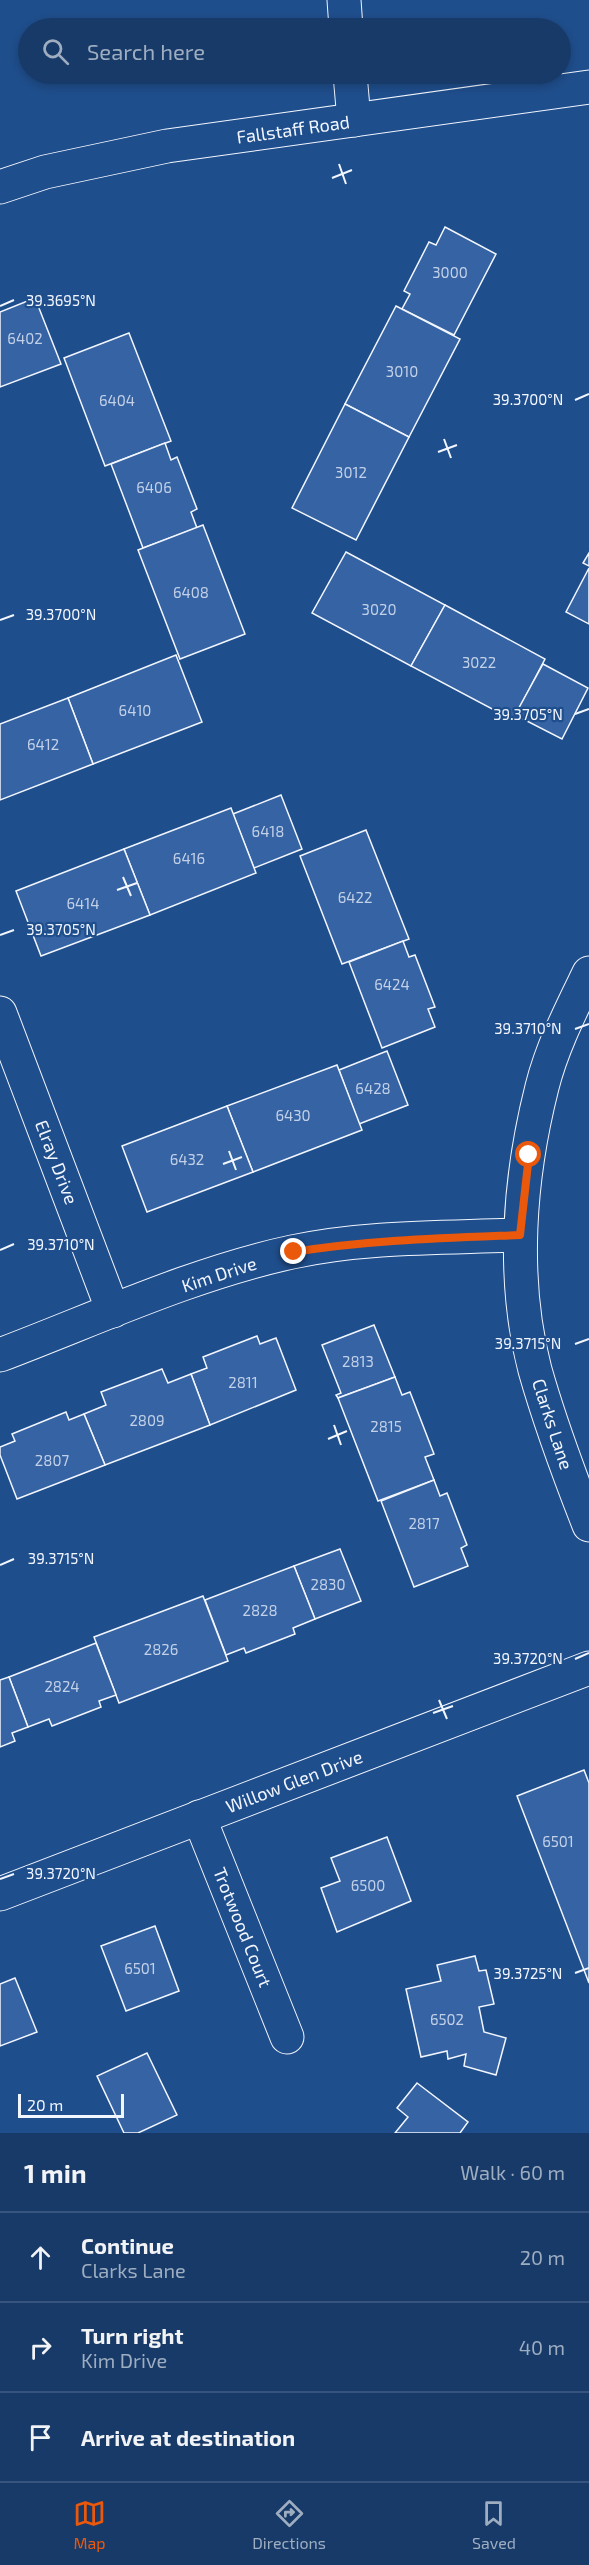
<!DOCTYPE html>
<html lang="en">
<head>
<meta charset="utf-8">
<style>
  :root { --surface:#173a69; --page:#244571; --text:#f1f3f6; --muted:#9eadc0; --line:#36547d; --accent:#ea580c }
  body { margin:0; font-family:"Exo 2",sans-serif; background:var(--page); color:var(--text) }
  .scale { position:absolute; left:18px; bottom:15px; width:106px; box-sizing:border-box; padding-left:6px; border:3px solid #f2f6ff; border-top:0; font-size:16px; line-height:21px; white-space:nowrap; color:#f2f6ff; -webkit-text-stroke:4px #1f4e8c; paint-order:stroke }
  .stop { position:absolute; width:18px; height:18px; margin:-14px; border:4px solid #ea580c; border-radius:50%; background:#fff }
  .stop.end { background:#ea580c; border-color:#fff; box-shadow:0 2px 6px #0008 }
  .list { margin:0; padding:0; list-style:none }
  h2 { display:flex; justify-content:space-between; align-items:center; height:78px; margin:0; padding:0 24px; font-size:26px }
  h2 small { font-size:20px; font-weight:400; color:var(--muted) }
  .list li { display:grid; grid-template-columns:39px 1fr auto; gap:18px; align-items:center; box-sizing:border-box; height:90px; padding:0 24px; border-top:2px solid var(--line) }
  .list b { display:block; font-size:22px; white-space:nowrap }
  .list p { margin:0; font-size:20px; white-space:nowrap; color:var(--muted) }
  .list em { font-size:20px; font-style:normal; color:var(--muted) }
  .icon { flex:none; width:33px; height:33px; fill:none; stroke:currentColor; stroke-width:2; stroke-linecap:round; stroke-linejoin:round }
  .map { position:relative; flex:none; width:589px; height:2133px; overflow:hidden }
  .search { position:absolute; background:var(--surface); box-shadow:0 3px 9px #0003; left:18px; right:18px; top:18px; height:66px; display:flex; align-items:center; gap:15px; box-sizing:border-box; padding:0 21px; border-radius:33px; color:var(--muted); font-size:22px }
  .sheet { height:348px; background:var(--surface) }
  nav { display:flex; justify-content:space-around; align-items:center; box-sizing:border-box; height:84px; border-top:2px solid var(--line); background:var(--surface); font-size:16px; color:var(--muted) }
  nav a { display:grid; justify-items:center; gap:3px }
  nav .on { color:var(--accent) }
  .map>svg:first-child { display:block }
  .building { fill:#3563a3; stroke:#f2f6ff; stroke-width:1.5 }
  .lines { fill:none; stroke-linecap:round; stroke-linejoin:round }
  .minor-casing { stroke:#f2f6ff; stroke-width:35 }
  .minor { stroke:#1f4e8c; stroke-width:33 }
  .route { stroke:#ea580c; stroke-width:8 }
  .ticks { fill:none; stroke:#f2f6ff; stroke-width:2 }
  .labels { text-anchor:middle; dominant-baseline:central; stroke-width:4.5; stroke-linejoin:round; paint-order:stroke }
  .number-label { font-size:15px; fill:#c3d1e8 }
  .street-label { font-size:18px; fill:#f2f6ff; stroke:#1f4e8c }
  .ticks-label { font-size:15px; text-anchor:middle; fill:#f2f6ff; stroke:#1f4e8c; stroke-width:4.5; stroke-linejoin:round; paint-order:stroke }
</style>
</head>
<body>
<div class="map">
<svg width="589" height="2133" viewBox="0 0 589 2133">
  <rect width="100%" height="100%" fill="#1f4e8c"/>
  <g class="building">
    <path d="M445,227L496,254L454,335L402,309L410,294L404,291L429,242L436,245Z"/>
    <path d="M35,298L61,364L0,387V312Z"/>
    <path d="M396,306L460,339L409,437L345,404Z"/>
    <path d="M129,333L171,441L105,466L64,358Z"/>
    <path d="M345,404L409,437L356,540L292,508Z"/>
    <path d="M165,443L171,460L177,457L197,509L191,512L197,528L143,548L111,464Z"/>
    <path d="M203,525L245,634L180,659L138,550Z"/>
    <path d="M346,552L445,605L411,666L312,613Z"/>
    <path d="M589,553V566L583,563Z"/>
    <path d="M589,568V624L566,612Z"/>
    <path d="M445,605L545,659L513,720L411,666Z"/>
    <path d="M176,655L202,722L93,764L68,698Z"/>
    <path d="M543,664L588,688L562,739L515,715Z"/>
    <path d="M68,698L93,764L0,800V724Z"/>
    <path d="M281,795L302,849L254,868L233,814Z"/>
    <path d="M231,808L256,873L150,915L124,849Z"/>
    <path d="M366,830L409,939L342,964L300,856Z"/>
    <path d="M124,849L150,915L41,956L16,891Z"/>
    <path d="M403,941L409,957L415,955L435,1007L428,1009L435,1027L382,1048L349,962Z"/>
    <path d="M387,1051L408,1105L359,1124L339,1070Z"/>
    <path d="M337,1065L362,1130L253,1172L227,1106Z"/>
    <path d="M227,1106L253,1172L147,1212L122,1146Z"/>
    <path d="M374,1325L395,1377L338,1398L336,1395L341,1393L322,1345Z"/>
    <path d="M257,1336L260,1344L276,1338L296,1390L210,1425L191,1374L207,1368L203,1357Z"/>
    <path d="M162,1369L168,1383L191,1374L210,1425L105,1465L84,1414L106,1405L101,1392Z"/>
    <path d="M395,1377L402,1395L410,1392L434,1454L425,1457L434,1480L378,1501L338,1398Z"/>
    <path d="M66,1412L69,1420L84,1414L105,1465L17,1499L0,1455V1447L15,1441L12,1434Z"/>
    <path d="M434,1480L440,1496L447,1493L467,1545L461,1548L468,1566L414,1587L381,1501Z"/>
    <path d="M340,1549L361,1601L315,1619L294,1566Z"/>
    <path d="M294,1566L315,1619L293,1628L295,1634L246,1653L244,1648L226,1655L205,1600Z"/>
    <path d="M203,1596L228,1661L119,1703L94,1637Z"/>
    <path d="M96,1643L116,1695L99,1701L101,1707L52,1726L49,1719L28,1727L9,1677Z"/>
    <path d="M9,1677L28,1727L12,1733L15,1741L0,1747V1680Z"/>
    <path d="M584,1770L589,1783V1983L517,1796Z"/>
    <path d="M387,1837L411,1901L337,1932L321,1888L340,1881L331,1858Z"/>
    <path d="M155,1926L179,1991L126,2011L101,1946Z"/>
    <path d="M475,1956L479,1971L486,1970L494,2004L479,2007L484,2032L506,2038L496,2075L464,2066L466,2054L448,2059L447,2051L421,2057L406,1989L441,1981L437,1965Z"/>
    <path d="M15,1978L37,2032L0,2046V1984Z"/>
    <path d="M147,2053L177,2115L138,2133H124L97,2076Z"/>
    <path d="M417,2083L468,2122L460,2133H395L408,2117L397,2108Z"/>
  </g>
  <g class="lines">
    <defs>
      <g id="minor">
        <path d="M344,0L346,28"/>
        <path d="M350,74L354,120"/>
        <path d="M0,187L45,172L167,146L589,87"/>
        <path d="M589,973C571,1010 552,1047 542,1087C519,1178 511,1278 535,1370C550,1423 569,1474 589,1525"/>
        <path d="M0,1013L113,1311"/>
        <path d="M0,1355C95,1319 194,1273 292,1252C367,1236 444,1238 520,1235"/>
        <path d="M199,1817L287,2037"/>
        <path d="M0,1894L589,1668"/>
      </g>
    </defs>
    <use href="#minor" class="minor-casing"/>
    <use href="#minor" class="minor"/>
  </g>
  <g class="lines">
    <path class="route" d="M294,1252C369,1240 444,1238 520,1235L529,1155"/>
  </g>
  <path class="ticks" d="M339,164L346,184M332,178L352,170M0,306L14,300M575,400L589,394M444,439L451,458M438,452L457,445M0,620L14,615M575,714L589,709M123,877L131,896M117,890L137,883M0,935L14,930M575,1029L589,1024M229,1151L236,1170M223,1164L242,1157M0,1250L14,1244M575,1344L589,1339M334,1425L341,1445M328,1439L347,1431M0,1565L14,1559M575,1659L589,1653M439,1700L447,1719M433,1713L453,1706M0,1879L14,1874M575,1973L589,1968"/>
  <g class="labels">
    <g class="number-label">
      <text x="450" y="272">3000</text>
      <text x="25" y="338">6402</text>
      <text x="402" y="371">3010</text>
      <text x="117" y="400">6404</text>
      <text x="351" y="472">3012</text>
      <text x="154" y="487">6406</text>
      <text x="191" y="592">6408</text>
      <text x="379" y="609">3020</text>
      <text x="479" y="662">3022</text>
      <text x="135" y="710">6410</text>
      <text x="43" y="744">6412</text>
      <text x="268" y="831">6418</text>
      <text x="189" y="858">6416</text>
      <text x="355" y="897">6422</text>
      <text x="83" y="903">6414</text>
      <text x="392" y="984">6424</text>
      <text x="373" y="1088">6428</text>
      <text x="293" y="1115">6430</text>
      <text x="187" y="1159">6432</text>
      <text x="358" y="1361">2813</text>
      <text x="243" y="1382">2811</text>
      <text x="147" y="1420">2809</text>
      <text x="386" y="1426">2815</text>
      <text x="52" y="1460">2807</text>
      <text x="424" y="1523">2817</text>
      <text x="328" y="1584">2830</text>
      <text x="260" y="1610">2828</text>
      <text x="161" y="1649">2826</text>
      <text x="62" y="1686">2824</text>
      <text x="558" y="1841">6501</text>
      <text x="368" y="1885">6500</text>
      <text x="140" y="1968">6501</text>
      <text x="447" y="2019">6502</text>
    </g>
    <g class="street-label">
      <text transform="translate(293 129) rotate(-8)">Fallstaff Road</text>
      <text transform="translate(57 1162) rotate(69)">Elray Drive</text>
      <text transform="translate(219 1274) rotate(-18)">Kim Drive</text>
      <text transform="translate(553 1424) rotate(72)">Clarks Lane</text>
      <text transform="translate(294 1781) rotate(-21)">Willow Glen Drive</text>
      <text transform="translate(243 1927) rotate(68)">Trotwood Court</text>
    </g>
  </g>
  <g class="ticks-label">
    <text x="61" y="306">39.3695°N</text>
    <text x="528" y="405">39.3700°N</text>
    <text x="61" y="620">39.3700°N</text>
    <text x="528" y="720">39.3705°N</text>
    <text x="61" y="935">39.3705°N</text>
    <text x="528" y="1034">39.3710°N</text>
    <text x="61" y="1250">39.3710°N</text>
    <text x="528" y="1349">39.3715°N</text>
    <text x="61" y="1564">39.3715°N</text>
    <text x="528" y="1664">39.3720°N</text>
    <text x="61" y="1879">39.3720°N</text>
    <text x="528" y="1979">39.3725°N</text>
  </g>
</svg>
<div class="scale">20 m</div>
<div class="stop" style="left:529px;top:1155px"></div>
<div class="stop end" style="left:294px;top:1252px"></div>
<div class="search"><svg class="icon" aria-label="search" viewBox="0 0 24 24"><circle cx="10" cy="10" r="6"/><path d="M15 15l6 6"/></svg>Search here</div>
</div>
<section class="sheet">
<h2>1 min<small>Walk · 60 m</small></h2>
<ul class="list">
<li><svg class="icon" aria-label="ahead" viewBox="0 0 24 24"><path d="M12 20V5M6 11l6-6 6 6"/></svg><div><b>Continue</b><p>Clarks Lane</p></div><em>20 m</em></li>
<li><svg class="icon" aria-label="right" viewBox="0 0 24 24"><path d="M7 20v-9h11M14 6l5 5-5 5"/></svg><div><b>Turn right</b><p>Kim Drive</p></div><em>40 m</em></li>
<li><svg class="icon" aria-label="arrive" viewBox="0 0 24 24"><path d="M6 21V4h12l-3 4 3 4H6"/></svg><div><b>Arrive at destination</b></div></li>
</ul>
</section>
<nav>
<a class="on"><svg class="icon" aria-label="map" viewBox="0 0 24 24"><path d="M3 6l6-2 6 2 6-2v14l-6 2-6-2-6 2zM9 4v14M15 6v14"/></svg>Map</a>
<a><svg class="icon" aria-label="directions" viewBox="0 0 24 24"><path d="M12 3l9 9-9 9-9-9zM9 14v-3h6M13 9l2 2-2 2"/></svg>Directions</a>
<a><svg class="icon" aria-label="saved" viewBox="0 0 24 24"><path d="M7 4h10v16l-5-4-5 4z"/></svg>Saved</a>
</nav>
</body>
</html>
